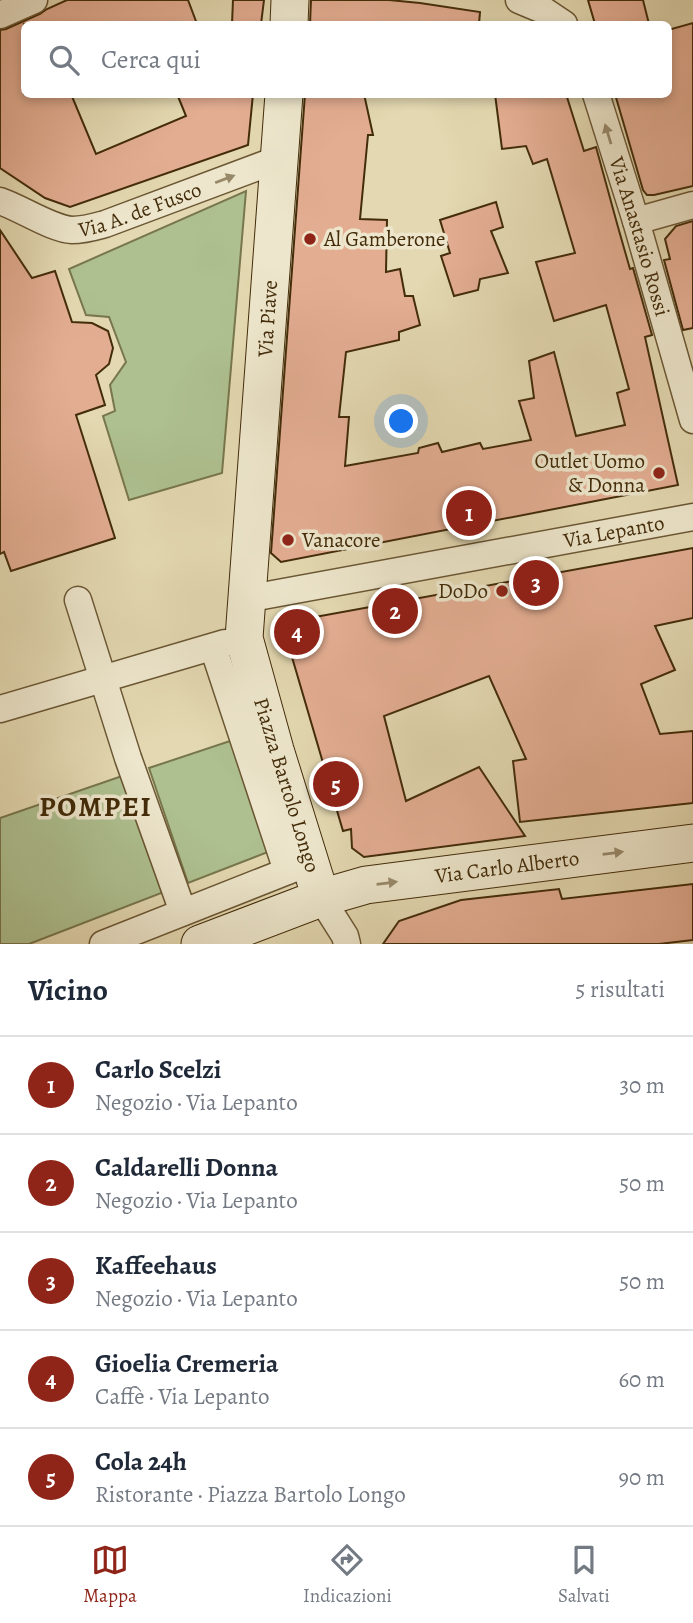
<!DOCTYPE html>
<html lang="it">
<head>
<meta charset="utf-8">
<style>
  :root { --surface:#fff; --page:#f6f6f7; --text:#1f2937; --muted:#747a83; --line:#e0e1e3; --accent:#8f2418 }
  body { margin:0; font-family:Alegreya,serif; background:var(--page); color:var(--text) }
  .you { position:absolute; left:402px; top:422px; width:24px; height:24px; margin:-18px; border:5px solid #fff; border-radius:50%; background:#1a73e8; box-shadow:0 0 0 10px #1a73e833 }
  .badge { display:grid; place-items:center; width:46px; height:46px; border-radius:50%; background:var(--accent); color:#fff; font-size:23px; font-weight:700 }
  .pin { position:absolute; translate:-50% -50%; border:4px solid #fff; box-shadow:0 2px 7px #0006 }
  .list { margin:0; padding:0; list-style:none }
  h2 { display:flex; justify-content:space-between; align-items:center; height:91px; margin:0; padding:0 28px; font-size:30px }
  h2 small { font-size:23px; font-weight:400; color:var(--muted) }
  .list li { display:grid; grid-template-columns:46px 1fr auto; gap:21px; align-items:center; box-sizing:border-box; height:98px; padding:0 28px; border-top:2px solid var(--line) }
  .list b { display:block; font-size:26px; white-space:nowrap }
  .list p { margin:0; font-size:23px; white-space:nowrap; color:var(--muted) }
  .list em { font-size:23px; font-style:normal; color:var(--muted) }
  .icon { flex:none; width:38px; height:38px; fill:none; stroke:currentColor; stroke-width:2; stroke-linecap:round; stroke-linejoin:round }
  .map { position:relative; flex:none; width:693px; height:944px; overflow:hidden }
  .search { position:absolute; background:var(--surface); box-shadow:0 4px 10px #0003; left:21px; right:21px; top:21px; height:77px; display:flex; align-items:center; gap:18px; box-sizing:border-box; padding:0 24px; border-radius:10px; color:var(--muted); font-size:26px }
  .sheet { height:581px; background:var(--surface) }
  nav { display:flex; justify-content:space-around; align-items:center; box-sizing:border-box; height:98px; border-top:2px solid var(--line); background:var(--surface); font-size:19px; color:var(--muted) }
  nav a { display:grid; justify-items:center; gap:4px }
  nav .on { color:var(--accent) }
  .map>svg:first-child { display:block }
  .green { fill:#aec090; stroke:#78764d; stroke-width:2 }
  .building { fill:#e3ad92; stroke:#432c0a; stroke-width:2 }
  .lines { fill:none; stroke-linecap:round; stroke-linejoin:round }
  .street-casing { stroke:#6b5734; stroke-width:29 }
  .secondary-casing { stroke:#432c0a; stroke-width:39 }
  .street { stroke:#ede6cc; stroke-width:26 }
  .secondary { stroke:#ede6cc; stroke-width:37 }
  .oneway { fill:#98896b }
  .poi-dot { fill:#8f2418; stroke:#ede6cc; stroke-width:2.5 }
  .labels { text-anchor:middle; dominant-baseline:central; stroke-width:7; stroke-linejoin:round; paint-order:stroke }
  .street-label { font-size:21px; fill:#432c0a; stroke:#ede6cc }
  .poi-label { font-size:21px; fill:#432c0a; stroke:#ede6cc; text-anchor:start }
  .district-label { font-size:28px; font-weight:bold; letter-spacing:2px; fill:#432c0a; stroke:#ede6cc }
</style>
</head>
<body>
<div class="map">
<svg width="693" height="944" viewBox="0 0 693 944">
  <rect width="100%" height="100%" fill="#e3d8b1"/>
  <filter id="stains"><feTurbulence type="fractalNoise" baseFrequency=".00286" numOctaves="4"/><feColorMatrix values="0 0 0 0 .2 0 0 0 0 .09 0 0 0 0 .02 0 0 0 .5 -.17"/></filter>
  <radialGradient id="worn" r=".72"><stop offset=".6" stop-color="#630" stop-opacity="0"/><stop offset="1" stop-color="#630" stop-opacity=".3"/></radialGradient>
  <g class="green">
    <path d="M246,191L222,473L129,500L103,416L115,411L110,385L126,362L109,317L86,315L69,269Z"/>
    <path d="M233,740L268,852L188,883L149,768Z"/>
    <path d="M122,776L164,892L29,944H0V818Z"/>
  </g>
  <g class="building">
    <path d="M67,0H188L197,24H24V94H71L96,154L186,116L177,94H253L248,145L70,207L45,198L0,168V30L6,29L40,14L47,9Z"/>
    <path d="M233,0H264L261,24H232Z"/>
    <path d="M311,0H389L420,3L480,12L479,24H310Z"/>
    <path d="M588,0H643L649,24H595Z"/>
    <path d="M693,23V186L654,195H647L643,190L615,94H668V30Z"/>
    <path d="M305,94H364L373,135H368L360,219L387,220L386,272L400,269L405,296H413L420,325L399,332V340L346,352L339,417H349L345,466L418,453L419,448L438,443L442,452L480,443L483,449L531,440L519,401L534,398L529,361L554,352L576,436L625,425L617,393L629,389L606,305L554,321L536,262L575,253L547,159L533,164L526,146L502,149L495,94H566L584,151L596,147L618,227L630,269L633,268L652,335L645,337L678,485L281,562L271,553Z"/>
    <path d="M496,202L503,227L491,231L508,273L480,279L478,290L454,296L441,256L450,253L440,220Z"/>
    <path d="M693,221V328L683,330L664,260L670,259L665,239L676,226Z"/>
    <path d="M0,230L32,278L55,271L72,322L92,323L108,331L113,348L109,364L96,375L105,405L76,415L115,538L11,571L4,552L0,554Z"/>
    <path d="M693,548V618L655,626L675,670L641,684L660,734L693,731V803L520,822L513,761L526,759L489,676L384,716L406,801L479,767L525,836L364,857L352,848L351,829L343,831L282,623Z"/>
    <path d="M693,884V940L659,944H383L399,921L461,900L559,889L562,899Z"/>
  </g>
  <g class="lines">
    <defs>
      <g id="street">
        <path d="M519,0L543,10L564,24"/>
        <path d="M0,15L34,0"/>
        <path id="s1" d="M596,94L636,221L693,420"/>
        <path id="s2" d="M0,201C21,208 52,229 72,230C84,230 94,227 105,224L279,159"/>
        <path d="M636,221L693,205"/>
        <path id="s3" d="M246,599L693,517"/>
        <path d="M78,600L128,758L183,912"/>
        <path d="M213,647L287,871"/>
        <path d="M0,709L225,643"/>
        <path d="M321,898L345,936L347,944"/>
        <path d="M103,944L303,865"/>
      </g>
      <g id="secondary">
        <path d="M289,24L290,0"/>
        <path id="s4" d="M321,898L366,885L693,843"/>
        <path id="s5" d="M200,944L321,898L275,750L244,638L284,94"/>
      </g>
    </defs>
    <use href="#street" class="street-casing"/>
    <use href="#secondary" class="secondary-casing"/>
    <use href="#street" class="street"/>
    <use href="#secondary" class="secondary"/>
  </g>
  <defs><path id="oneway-solid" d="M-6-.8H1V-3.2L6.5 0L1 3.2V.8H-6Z" transform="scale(1.75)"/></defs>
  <g class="oneway">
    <use href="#oneway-solid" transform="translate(608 134) rotate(-107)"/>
    <use href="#oneway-solid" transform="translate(225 179) rotate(-21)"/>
    <use href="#oneway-solid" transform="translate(613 853) rotate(-7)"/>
    <use href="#oneway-solid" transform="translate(387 883) rotate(-7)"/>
  </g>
  <g class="poi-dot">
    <circle cx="310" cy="239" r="7"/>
    <circle cx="659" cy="473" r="7"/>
    <circle cx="288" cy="540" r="7"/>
    <circle cx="502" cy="591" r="7"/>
  </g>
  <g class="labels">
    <g class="street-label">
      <text stroke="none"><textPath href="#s2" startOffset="149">Via A. de Fusco</textPath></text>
      <text stroke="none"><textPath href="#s1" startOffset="149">Via Anastasio Rossi</textPath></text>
      <text stroke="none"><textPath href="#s5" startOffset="721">Via Piave</textPath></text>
      <text stroke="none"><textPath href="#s3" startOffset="374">Via Lepanto</textPath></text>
      <text transform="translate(287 785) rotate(73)">Piazza Bartolo Longo</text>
      <text stroke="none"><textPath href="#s4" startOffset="189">Via Carlo Alberto</textPath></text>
    </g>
    <g class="poi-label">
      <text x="324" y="239">Al Gamberone</text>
      <text x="645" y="461" text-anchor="end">Outlet Uomo<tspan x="645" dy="24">&amp; Donna</tspan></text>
      <text x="302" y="540">Vanacore</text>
      <text x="488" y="591" text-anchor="end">DoDo</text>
    </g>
    <g class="district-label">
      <text x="96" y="807">POMPEI</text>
    </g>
  </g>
  <rect width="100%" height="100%" filter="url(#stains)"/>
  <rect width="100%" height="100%" fill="url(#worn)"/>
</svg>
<div class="you"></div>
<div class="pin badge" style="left:469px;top:513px">1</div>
<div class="pin badge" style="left:395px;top:611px">2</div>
<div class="pin badge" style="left:536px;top:583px">3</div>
<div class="pin badge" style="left:297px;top:632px">4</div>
<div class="pin badge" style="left:336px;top:784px">5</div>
<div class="search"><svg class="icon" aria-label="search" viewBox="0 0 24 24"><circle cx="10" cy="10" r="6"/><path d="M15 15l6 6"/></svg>Cerca qui</div>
</div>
<section class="sheet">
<h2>Vicino<small>5 risultati</small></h2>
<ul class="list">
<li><span class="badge">1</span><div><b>Carlo Scelzi</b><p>Negozio · Via Lepanto</p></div><em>30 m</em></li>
<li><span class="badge">2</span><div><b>Caldarelli Donna</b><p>Negozio · Via Lepanto</p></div><em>50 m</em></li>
<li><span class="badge">3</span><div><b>Kaffeehaus</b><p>Negozio · Via Lepanto</p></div><em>50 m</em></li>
<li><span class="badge">4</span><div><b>Gioelia Cremeria</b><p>Caffè · Via Lepanto</p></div><em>60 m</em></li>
<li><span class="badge">5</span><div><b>Cola 24h</b><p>Ristorante · Piazza Bartolo Longo</p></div><em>90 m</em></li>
</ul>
</section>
<nav>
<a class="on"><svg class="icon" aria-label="map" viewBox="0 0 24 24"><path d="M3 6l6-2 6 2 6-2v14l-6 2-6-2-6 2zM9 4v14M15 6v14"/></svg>Mappa</a>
<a><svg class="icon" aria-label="directions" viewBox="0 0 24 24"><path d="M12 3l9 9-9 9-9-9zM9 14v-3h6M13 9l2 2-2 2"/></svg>Indicazioni</a>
<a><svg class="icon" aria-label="saved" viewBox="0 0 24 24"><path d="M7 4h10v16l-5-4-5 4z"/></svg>Salvati</a>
</nav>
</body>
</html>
